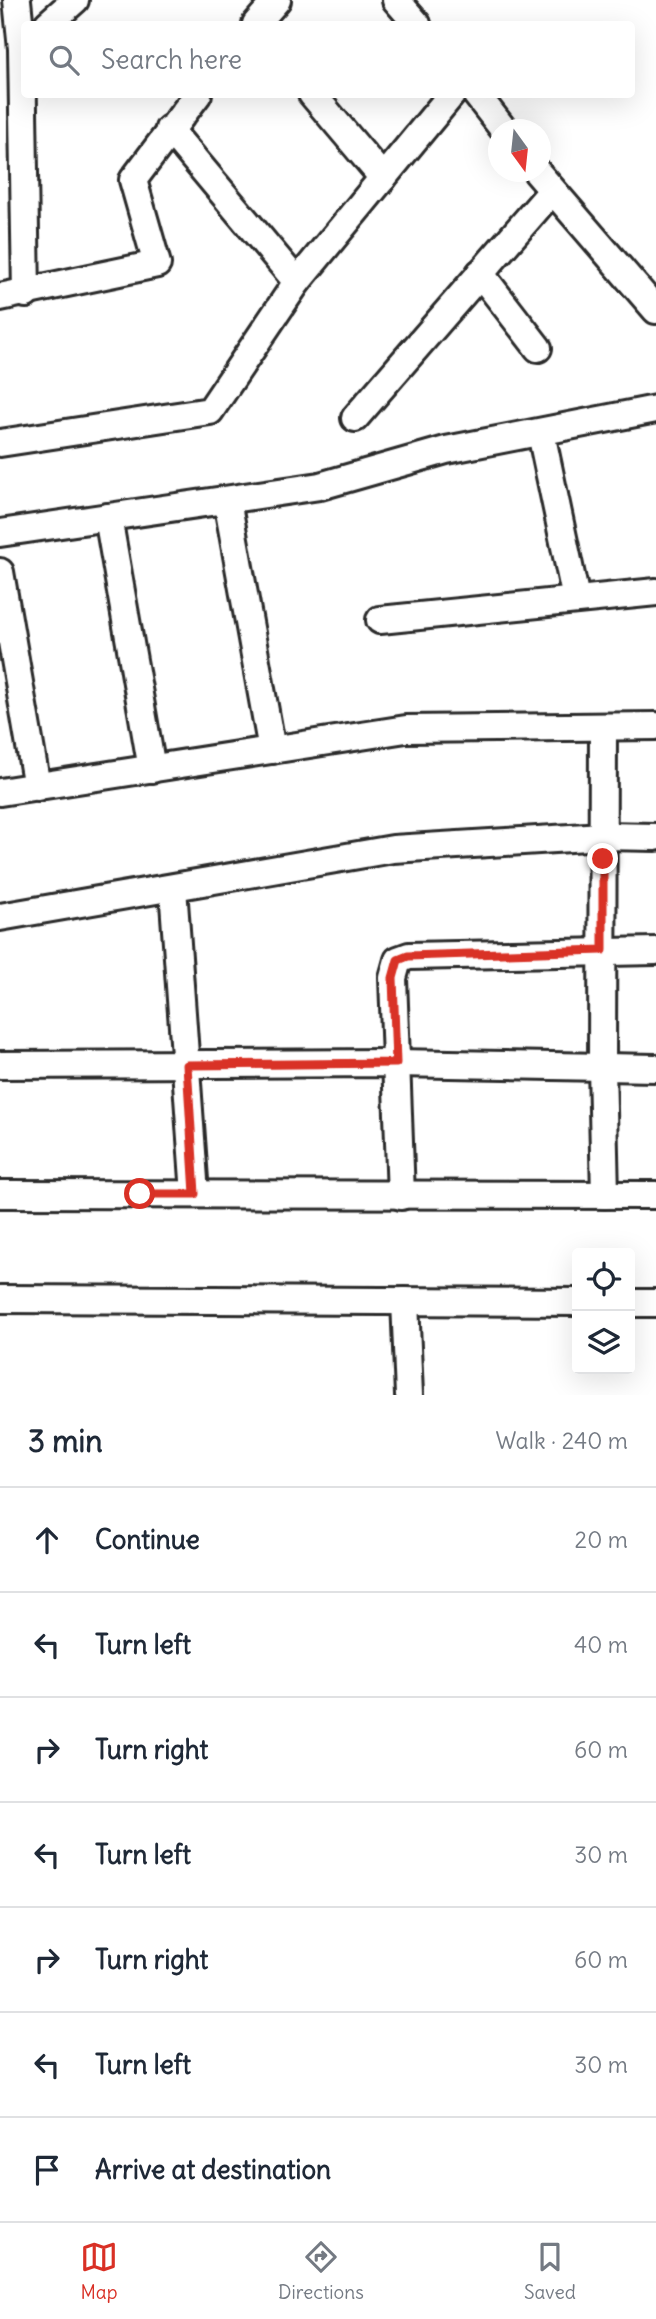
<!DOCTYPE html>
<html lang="en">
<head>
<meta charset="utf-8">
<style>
  :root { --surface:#fff; --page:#f2f2f3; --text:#1f2937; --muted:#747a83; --line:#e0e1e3; --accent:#d93025 }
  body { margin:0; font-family:Delius,sans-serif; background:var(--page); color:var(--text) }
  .controls { position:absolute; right:21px; bottom:21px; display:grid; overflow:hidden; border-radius:7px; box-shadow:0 7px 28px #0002 }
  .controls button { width:63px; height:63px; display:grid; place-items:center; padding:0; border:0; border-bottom:2px solid var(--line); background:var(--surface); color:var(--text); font:35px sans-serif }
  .compass { position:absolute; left:488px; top:119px; width:63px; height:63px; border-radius:50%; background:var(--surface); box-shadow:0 7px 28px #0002; rotate:165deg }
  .stop { position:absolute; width:21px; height:21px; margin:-16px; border:5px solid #d93025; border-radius:50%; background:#fff }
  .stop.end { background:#d93025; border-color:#fff; box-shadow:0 2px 7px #0008 }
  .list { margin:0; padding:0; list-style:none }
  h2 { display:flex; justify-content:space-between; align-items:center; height:91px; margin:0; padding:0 28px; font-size:30px }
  h2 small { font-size:23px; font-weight:400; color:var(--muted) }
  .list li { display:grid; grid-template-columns:46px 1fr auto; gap:21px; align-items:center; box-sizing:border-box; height:105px; padding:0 28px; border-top:2px solid var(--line) }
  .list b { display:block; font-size:26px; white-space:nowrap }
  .list em { font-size:23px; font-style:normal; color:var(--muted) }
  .icon { flex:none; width:38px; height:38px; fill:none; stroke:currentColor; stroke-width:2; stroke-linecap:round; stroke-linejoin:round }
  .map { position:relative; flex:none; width:656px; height:1395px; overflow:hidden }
  .search { position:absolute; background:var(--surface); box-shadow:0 7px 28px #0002; left:21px; right:21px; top:21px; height:77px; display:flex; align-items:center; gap:18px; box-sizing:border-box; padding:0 24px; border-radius:7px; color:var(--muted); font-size:26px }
  .sheet { height:826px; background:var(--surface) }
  nav { display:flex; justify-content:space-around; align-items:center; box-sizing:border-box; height:98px; border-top:2px solid var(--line); background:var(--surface); font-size:19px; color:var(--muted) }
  nav a { display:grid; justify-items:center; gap:4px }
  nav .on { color:var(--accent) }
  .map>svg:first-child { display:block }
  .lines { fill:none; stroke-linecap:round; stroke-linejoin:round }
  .minor-casing { stroke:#2b2b2b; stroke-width:32 }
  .minor { stroke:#fff; stroke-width:26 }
  .route { stroke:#d93025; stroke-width:9 }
</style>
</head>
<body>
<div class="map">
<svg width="656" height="1395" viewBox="0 0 656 1395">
  <rect width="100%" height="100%" fill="#fff"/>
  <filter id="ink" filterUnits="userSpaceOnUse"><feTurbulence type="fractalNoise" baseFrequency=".0143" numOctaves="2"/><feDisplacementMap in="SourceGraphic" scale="14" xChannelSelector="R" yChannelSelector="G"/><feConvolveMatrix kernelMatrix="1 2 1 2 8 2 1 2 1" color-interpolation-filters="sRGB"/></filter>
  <g filter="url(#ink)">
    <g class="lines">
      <defs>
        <g id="minor">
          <path d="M17,0L22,49L26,294"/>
          <path d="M396,0L417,24"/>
          <path d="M48,24L75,0"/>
          <path d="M256,24L277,0"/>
          <path d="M312,94L383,178"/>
          <path d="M476,94L504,130"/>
          <path d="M169,129L297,282"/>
          <path d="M537,172L656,310"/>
          <path d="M480,273L538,348"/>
          <path d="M0,297L157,264L133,180L198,94"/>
          <path d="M355,418L552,191"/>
          <path d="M541,433L576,599"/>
          <path d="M0,443L210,411L297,282L452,94"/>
          <path d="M227,500L272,750"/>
          <path d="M108,517L152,769"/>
          <path d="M0,533L320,486L446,450L656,409"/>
          <path d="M0,572L37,787"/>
          <path d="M380,620L656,592"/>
          <path d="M603,727L602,1067L605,1195"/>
          <path d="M0,792L406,729L656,726"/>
          <path d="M173,888L195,1194"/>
          <path d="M0,917L393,849L603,836L656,837"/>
          <path d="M0,1065L395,1063L656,1068"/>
          <path d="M0,1194L656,1195"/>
          <path d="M401,1196L393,978L398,960L409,956L656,951"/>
          <path d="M0,1299L577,1302"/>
          <path d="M405,1301L409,1395"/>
          <path d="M630,1303H656"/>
        </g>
      </defs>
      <use href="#minor" class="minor-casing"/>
      <use href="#minor" class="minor"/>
    </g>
  </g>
  <g class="lines" filter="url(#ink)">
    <path class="route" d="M140,1194H195L187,1065L396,1063L393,978L398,960L408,956L603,950V859"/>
  </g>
</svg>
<div class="controls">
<button><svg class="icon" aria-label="locate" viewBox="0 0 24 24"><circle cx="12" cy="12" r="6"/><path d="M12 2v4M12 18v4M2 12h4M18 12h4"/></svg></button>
<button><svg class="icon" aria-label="layers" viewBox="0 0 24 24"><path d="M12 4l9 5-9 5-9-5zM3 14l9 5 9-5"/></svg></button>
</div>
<svg class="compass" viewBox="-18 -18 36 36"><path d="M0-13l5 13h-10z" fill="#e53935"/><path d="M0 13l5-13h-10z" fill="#747a83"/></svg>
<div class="stop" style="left:140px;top:1194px"></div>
<div class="stop end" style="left:603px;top:859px"></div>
<div class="search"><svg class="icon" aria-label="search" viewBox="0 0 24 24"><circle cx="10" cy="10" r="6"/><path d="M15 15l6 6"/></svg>Search here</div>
</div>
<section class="sheet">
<h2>3 min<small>Walk · 240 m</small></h2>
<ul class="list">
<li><svg class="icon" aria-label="ahead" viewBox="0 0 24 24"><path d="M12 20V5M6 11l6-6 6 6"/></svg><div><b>Continue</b></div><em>20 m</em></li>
<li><svg class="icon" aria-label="left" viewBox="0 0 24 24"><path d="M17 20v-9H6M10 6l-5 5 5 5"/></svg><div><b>Turn left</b></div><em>40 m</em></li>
<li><svg class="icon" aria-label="right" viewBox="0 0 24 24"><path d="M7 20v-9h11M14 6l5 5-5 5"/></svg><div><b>Turn right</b></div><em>60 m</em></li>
<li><svg class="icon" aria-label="left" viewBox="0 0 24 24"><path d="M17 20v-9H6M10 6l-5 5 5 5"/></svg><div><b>Turn left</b></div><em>30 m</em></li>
<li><svg class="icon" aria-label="right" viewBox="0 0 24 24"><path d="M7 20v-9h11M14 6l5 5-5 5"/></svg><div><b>Turn right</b></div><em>60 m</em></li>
<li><svg class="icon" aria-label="left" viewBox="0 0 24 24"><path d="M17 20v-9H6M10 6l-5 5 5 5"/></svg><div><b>Turn left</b></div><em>30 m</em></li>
<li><svg class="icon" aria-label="arrive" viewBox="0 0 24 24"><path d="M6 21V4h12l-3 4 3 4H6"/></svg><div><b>Arrive at destination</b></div></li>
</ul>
</section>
<nav>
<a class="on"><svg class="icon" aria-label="map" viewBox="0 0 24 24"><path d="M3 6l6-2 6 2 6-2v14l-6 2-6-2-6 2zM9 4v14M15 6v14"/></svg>Map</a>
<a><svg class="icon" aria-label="directions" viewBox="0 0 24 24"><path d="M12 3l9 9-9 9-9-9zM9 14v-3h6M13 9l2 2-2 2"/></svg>Directions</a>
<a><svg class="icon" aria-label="saved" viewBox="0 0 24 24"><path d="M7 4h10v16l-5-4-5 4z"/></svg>Saved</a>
</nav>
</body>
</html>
